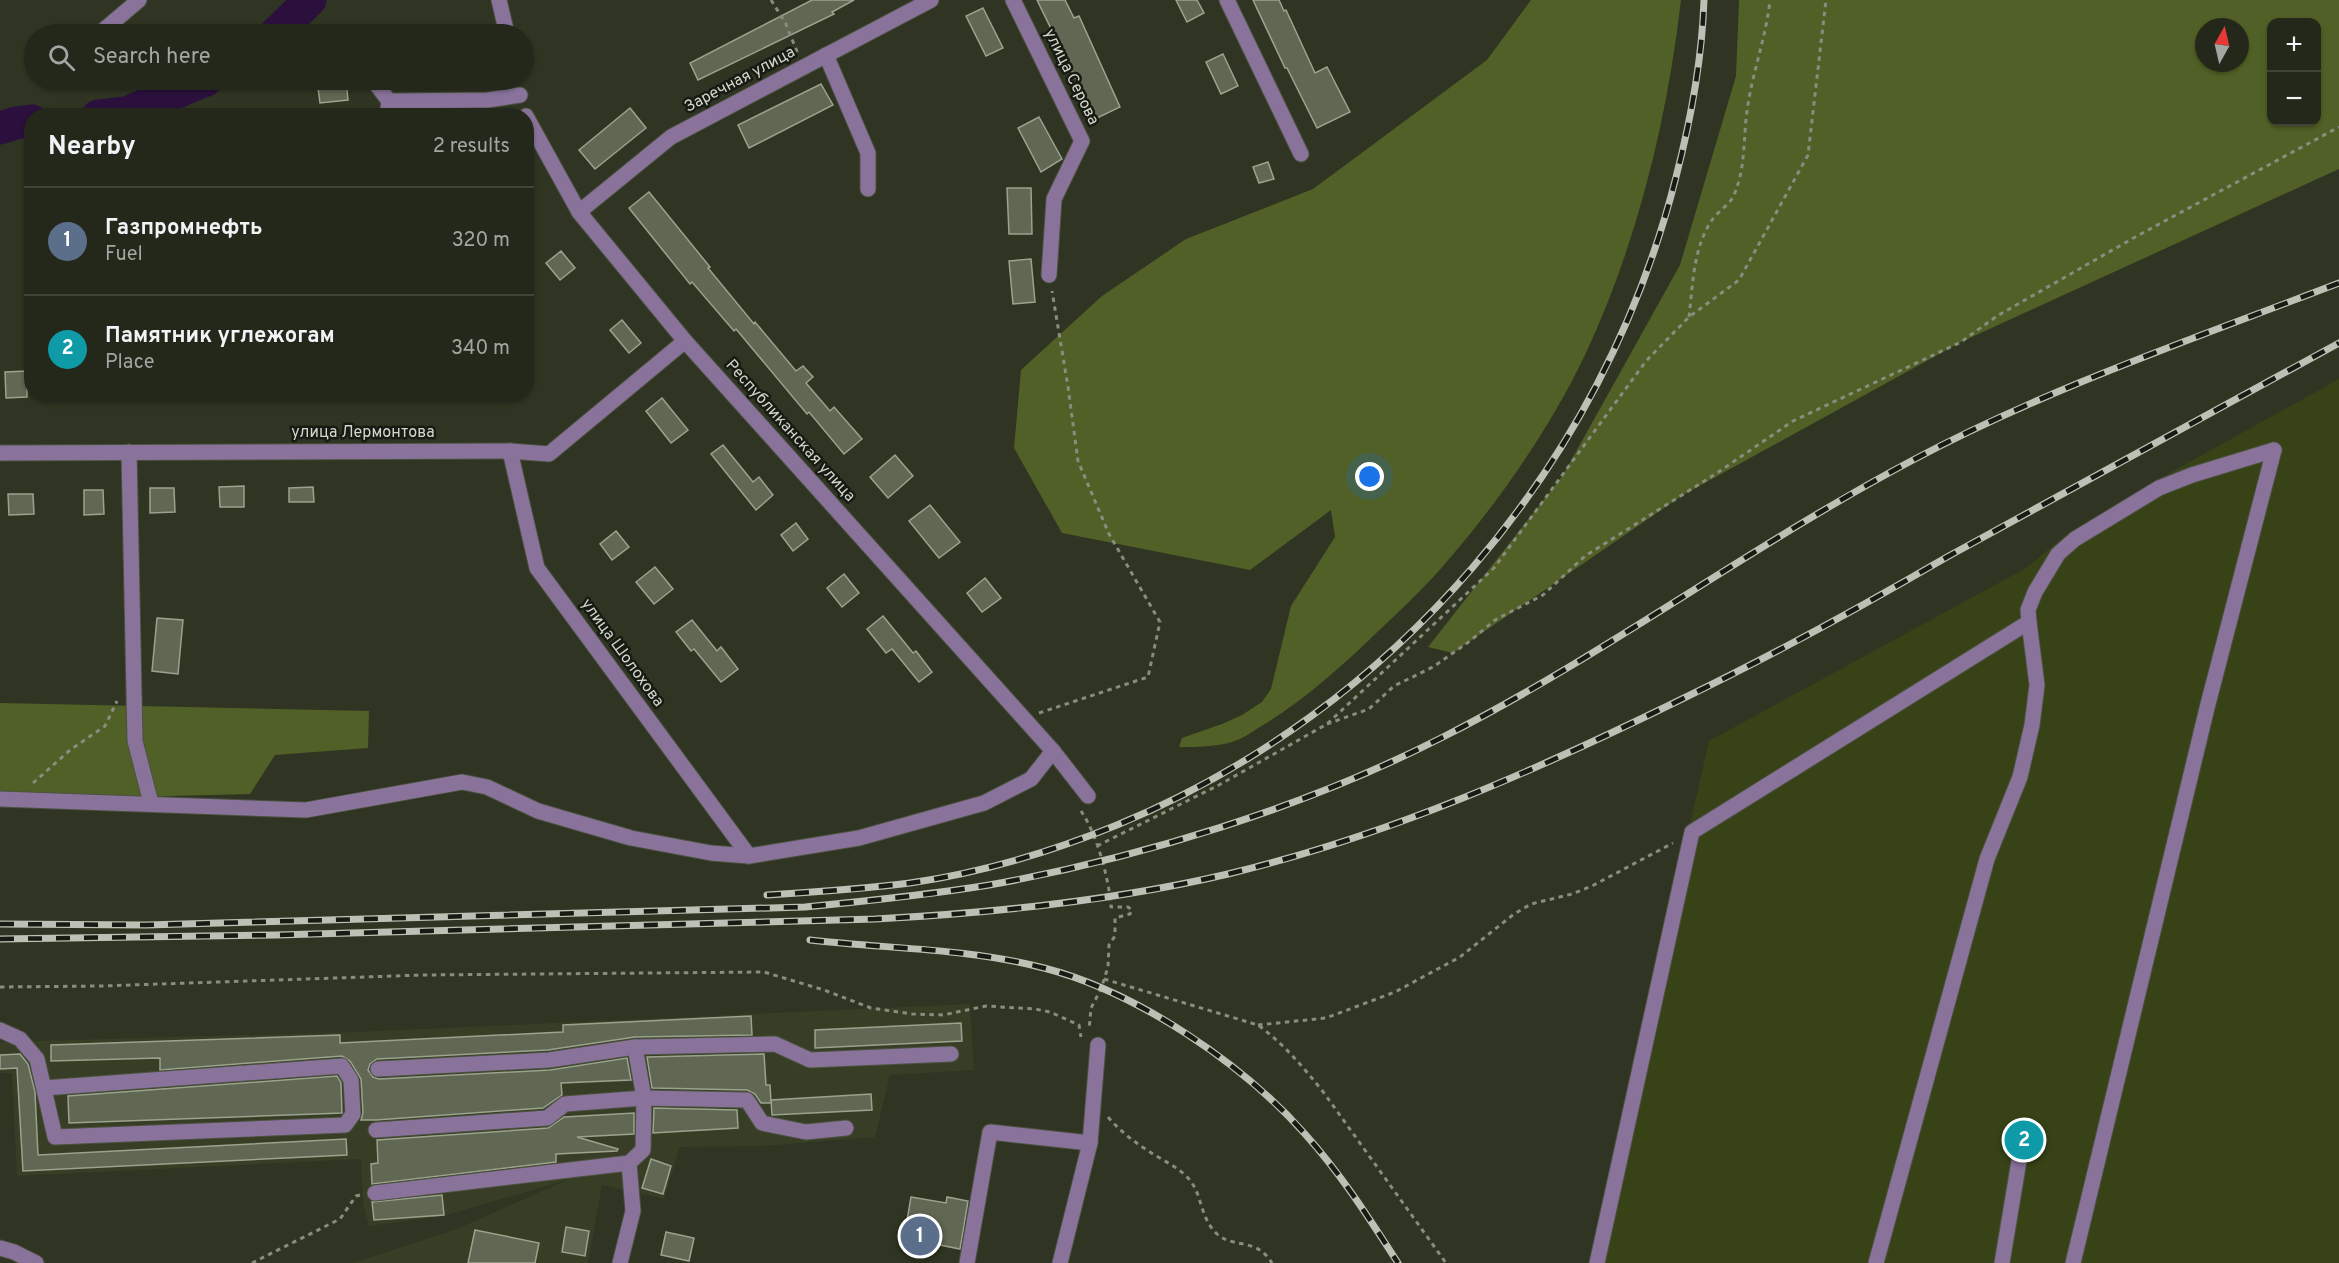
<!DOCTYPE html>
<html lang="en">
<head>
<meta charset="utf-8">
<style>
  :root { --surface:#23281a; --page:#2b3023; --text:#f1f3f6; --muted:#a3a6a2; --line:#404439; --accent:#b45309 }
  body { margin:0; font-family:Overpass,sans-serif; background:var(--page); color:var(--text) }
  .controls { position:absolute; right:18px; top:18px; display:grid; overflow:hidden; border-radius:12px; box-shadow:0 2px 4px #0004 }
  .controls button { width:54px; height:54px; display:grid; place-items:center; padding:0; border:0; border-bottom:2px solid var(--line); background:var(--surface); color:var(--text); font:30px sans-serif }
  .compass { position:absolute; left:2195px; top:18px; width:54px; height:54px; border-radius:50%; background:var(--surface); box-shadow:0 2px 4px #0004; rotate:8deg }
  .you { position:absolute; left:1370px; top:477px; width:21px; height:21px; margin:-15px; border:4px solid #fff; border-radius:50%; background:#1a73e8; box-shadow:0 0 0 9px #1a73e833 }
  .badge { display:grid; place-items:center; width:39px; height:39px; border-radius:50%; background:var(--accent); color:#fff; font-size:20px; font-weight:700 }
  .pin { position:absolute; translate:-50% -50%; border:3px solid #fff; box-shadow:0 2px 6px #0006 }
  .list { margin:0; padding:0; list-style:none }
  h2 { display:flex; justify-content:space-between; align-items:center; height:78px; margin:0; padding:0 24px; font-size:26px }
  h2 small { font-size:20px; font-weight:400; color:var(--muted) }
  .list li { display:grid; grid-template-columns:39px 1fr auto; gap:18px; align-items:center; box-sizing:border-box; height:108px; padding:0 24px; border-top:2px solid var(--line) }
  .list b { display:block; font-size:22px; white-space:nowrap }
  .list p { margin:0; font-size:20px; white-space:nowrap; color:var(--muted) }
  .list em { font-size:20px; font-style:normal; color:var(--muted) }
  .icon { flex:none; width:33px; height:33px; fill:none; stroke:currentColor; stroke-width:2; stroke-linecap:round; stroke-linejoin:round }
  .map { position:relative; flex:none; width:2339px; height:1263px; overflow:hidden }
  .search { position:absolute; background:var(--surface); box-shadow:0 2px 4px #0004; left:24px; top:24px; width:510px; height:66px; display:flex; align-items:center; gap:15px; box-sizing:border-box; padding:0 21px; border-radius:33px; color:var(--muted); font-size:22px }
  .panel { position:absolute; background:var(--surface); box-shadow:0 2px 4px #0004; left:24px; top:108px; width:510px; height:294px; border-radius:24px }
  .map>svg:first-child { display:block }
  .built { fill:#373e25 }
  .green { fill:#374316 }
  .forest { fill:#506026; fill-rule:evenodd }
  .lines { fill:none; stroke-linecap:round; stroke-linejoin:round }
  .river { stroke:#2b103d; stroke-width:33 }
  .building { fill:#606753; stroke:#9ba28d; stroke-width:1.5 }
  .minor-casing { stroke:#4c5240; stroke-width:17 }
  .path { stroke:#888d7f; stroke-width:3; stroke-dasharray:4.5 4.5; stroke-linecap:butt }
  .minor { stroke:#89739b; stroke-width:15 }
  .rail-casing { stroke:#bdc1b5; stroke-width:7 }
  .rail { stroke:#181b13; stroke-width:4.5; stroke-dasharray:14; stroke-linecap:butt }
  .labels { text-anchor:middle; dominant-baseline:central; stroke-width:5; stroke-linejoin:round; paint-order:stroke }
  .street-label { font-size:16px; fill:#d2d6cb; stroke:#181b13 }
</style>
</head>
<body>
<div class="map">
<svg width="2339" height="1263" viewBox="0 0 2339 1263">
  <rect width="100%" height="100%" fill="#2f3522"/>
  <path class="built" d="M970,1004L974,1070L890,1075L875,1137L763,1146L680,1147L664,1199L602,1185L588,1263H353L457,1229L567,1180L443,1216L369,1226L363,1204L361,1159L17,1176L12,1073H0V1042L358,1032Z"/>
  <path class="green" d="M2339,379V1263H1590L1709,741L2028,567L2063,537L2143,488Z"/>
  <g class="forest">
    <path d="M1531,0H1681C1667,121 1637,244 1585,355C1550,428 1502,497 1450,558C1424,589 1395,615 1366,643C1334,673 1302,701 1265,724C1257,728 1249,735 1240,739C1221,747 1200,747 1179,747L1182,738L1222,724L1242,715L1262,702L1271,689L1291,606L1335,537L1331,510L1250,570L1062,533L1014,448L1021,370L1102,296L1186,239L1313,189L1487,60Z"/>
    <path d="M1739,0H2339V169L1961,342L1683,495L1453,653L1428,647L1563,475L1680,265L1736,76ZM2272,22H2316V122H2272ZM2204,27H2240V63H2204Z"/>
    <path d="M0,703L369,711L368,748L275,755L250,794L14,800L0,798Z"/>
  </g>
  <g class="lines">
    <g class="river">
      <path d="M275,34L310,0"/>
      <path d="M98,116L126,113L206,80"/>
      <path d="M0,128L16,123L32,121"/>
    </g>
  </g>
  <g class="building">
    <path d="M812,0H854L832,12L834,14L698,80L690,63Z"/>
    <path d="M1037,0H1065L1074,18L1079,16L1120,107L1095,119Z"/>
    <path d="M1176,0H1197L1204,13L1187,22Z"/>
    <path d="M1253,0H1279L1284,11L1286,10L1315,73L1327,67L1350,112L1317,128L1287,68H1285Z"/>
    <path d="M983,8L1003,48L986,56L966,16Z"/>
    <path d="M1223,54L1238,86L1221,94L1206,62Z"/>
    <path d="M317,80H346L348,100L320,103Z"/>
    <path d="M821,84L833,105L749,148L738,125Z"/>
    <path d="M630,108L646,128L595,169L579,150Z"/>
    <path d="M1039,117L1062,159L1041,172L1018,128Z"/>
    <path d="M1268,162L1274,179L1259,183L1253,167Z"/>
    <path d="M1007,188H1031L1032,234H1009Z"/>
    <path d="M649,192L710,267L708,268L754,324L755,322L796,371L803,366L813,377L806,383L830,411L834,407L862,439L844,454L809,412L807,414L736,329L734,331L692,282L690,284L629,208Z"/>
    <path d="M561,251L575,268L560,280L546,263Z"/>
    <path d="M1031,259L1035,302L1013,304L1009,261Z"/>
    <path d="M622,320L641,343L629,353L610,330Z"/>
    <path d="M27,371V397L6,398L5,372Z"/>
    <path d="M662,398L688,430L671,443L646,411Z"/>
    <path d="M723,445L753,482L759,477L773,495L756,510L711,454Z"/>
    <path d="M895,455L913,476L888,498L870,477Z"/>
    <path d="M244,486V507H220L219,487Z"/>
    <path d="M313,487L314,502H289V488Z"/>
    <path d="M150,488H174L175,512L150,513Z"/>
    <path d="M84,490H103L104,514L84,515Z"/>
    <path d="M8,494H33L34,514L9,515Z"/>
    <path d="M930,505L960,542L939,558L909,521Z"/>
    <path d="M796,523L808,539L793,551L781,535Z"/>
    <path d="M616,531L629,547L612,560L600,544Z"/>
    <path d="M655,567L673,589L654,604L636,582Z"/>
    <path d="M844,574L859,593L842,607L827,588Z"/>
    <path d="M985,578L1001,598L982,612L967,593Z"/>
    <path d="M883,616L913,653L916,651L932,672L919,682L892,649L886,653L867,629Z"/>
    <path d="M157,618L183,620L178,674L152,671Z"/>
    <path d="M692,620L717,651L721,647L738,669L721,682L694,649L691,651L676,632Z"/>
    <path d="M751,1016L752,1035L635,1037L548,1050L377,1059L370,1064L368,1070L373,1077L379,1079L550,1070L627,1058L631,1080L561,1083L562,1095L543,1108L376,1120H361L363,1113L361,1079L350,1061L342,1056L160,1070V1058L51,1061V1045L340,1035V1043L563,1032V1025Z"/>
    <path d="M961,1023L962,1041L815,1048V1030Z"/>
    <path d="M20,1054L28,1064L35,1092L38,1155L346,1139L347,1155L23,1171L17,1068L0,1069V1055Z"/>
    <path d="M764,1054L766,1085H770L771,1103H761L755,1094L747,1090L652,1088L647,1057Z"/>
    <path d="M337,1076L341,1083L342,1113L69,1123L68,1096Z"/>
    <path d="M871,1094L872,1110L772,1115L771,1100Z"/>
    <path d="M654,1108L737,1110L738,1128L653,1133Z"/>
    <path d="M634,1113V1134L577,1137L618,1149L617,1151L556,1154V1162L372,1184L371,1164L378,1163L377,1140L548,1128L564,1117Z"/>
    <path d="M651,1159L671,1166L663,1194L642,1188Z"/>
    <path d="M442,1195L444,1215L374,1220L372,1202Z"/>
    <path d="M911,1197L946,1203L947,1197L968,1201L960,1249L904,1238Z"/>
    <path d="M566,1227L589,1231L585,1256L562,1252Z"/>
    <path d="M475,1230L539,1243L535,1263H468Z"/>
    <path d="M666,1232L694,1238L689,1261L661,1255Z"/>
  </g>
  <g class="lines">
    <defs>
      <g id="minor">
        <path d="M499,0L507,34"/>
        <path d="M1013,0L1082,141L1054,199L1049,275"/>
        <path d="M1227,0L1301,154"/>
        <path d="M99,34L139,0"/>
        <path d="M826,55L868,153V189"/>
        <path d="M373,80L389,101"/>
        <path d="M387,116L389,101L488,100L520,95"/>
        <path d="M526,116L579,212L685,341L1053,751L1088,796"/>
        <path d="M579,212L671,137L931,0"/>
        <path d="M510,451L537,568L749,856"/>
        <path d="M129,452L135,741L151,803"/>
        <path d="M0,453L510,451L549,454L685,341"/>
        <path d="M0,799L306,810L462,782L487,787L538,811L631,838L711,853L749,856L859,838L984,803L1031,779L1053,751"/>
        <path d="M0,1030L20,1039L37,1059L55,1137L345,1125L353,1114L351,1080L342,1066L44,1088"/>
        <path d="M378,1069L549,1060L635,1047L775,1044L810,1060L951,1054"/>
        <path d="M376,1130L547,1118L565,1104L644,1098L747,1100L762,1123L806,1132L846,1128"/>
        <path d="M375,1193L629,1163L643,1150L644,1098L635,1047"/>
        <path d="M0,1248L14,1252L36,1263"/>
        <path d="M620,1263L633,1211L629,1163"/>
        <path d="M967,1263L990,1132L1090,1143"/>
        <path d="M1060,1263L1090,1143L1098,1045"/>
        <path d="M1597,1263L1692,832L2029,622L2028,610L2035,592L2058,554L2075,539L2159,488L2192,475L2274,450"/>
        <path d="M1876,1263L1987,859L2020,777L2032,725L2037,685L2029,622"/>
        <path d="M2002,1263L2019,1161"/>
        <path d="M2073,1263L2207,708L2274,450"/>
      </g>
    </defs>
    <use href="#minor" class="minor-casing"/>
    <g class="path">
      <path d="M771,0L785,22L798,54"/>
      <path d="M1689,317C1693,284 1693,248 1712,220C1717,212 1728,206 1733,197C1746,170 1743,139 1747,111C1752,73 1766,38 1770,0"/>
      <path d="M1039,713L1148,677L1160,622L1109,534L1078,461L1068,387L1052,291"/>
      <path d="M1327,724L1369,709L1394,686L1433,667L1470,641L1495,620L1543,595L1585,556L1717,473L1793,421L1961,342L1997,316L2137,236L2339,127"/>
      <path d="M33,783L70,750L105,726L117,701"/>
      <path d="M1081,811C1097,834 1109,879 1111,907H1128L1132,910L1130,914L1115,918V936L1109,945L1108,967L1101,989L1091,1008L1089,1030"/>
      <path d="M1097,846L1219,785L1327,724L1494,568L1646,361L1689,317L1739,280L1808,155L1826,0"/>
      <path d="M1104,979L1258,1025C1284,1044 1304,1068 1324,1093L1446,1263"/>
      <path d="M0,987L102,986L423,975L764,972L824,990L871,1008L912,1014L943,1015L986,1006L1035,1009L1050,1012L1079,1025L1081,1037"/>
      <path d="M1258,1025L1326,1018L1395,992L1460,957L1514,914L1531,904L1572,894L1592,886L1673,843"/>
      <path d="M1108,1117C1120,1131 1134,1142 1150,1152C1162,1160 1178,1167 1188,1178C1203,1194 1199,1217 1217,1234C1234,1249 1256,1237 1272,1263"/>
      <path d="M252,1263L340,1219L356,1196L360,1195"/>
    </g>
    <use href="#minor" class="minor"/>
    <defs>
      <g id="rail">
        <path d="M767,895C815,892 863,889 910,883C980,873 1051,852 1117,825C1394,711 1603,467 1676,177C1691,119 1702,59 1704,0"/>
        <path d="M0,924L146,925L805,907C867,901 928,895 989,885C1140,858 1306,807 1443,737C1605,655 1752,545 1913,460C2048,388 2196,338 2339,283"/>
        <path d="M0,939L276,935L875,919C994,913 1113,901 1228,874C1390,835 1535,771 1684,698C1773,655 1861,607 1947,557L2339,343"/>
        <path d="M810,940C888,949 968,948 1044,968C1137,992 1242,1063 1305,1134C1341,1174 1369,1218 1398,1263"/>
      </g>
    </defs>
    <use href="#rail" class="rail-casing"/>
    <use href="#rail" class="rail"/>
  </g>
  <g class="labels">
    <g class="street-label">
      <text transform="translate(1071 77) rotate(64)">улица Серова</text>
      <text transform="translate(740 80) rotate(-28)">Заречная улица</text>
      <text transform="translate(790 431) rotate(48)">Республиканская улица</text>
      <text x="363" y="433">улица Лермонтова</text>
      <text transform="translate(622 653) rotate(54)">улица Шолохова</text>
    </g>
  </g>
</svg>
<div class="controls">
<button>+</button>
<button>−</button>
</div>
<svg class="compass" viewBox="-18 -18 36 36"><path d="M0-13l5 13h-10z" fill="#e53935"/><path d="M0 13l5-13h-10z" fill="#a3a6a2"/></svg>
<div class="you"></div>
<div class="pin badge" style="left:920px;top:1236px;background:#5c6f8a">1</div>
<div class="pin badge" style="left:2024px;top:1140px;background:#0f9aa8">2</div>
<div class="search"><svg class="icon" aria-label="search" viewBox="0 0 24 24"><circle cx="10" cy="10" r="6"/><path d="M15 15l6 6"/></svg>Search here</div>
<section class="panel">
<h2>Nearby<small>2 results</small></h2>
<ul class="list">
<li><span class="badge" style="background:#5c6f8a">1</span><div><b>Газпромнефть</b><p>Fuel</p></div><em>320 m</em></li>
<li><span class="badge" style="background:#0f9aa8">2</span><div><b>Памятник углежогам</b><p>Place</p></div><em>340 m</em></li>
</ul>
</section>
</div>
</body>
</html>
